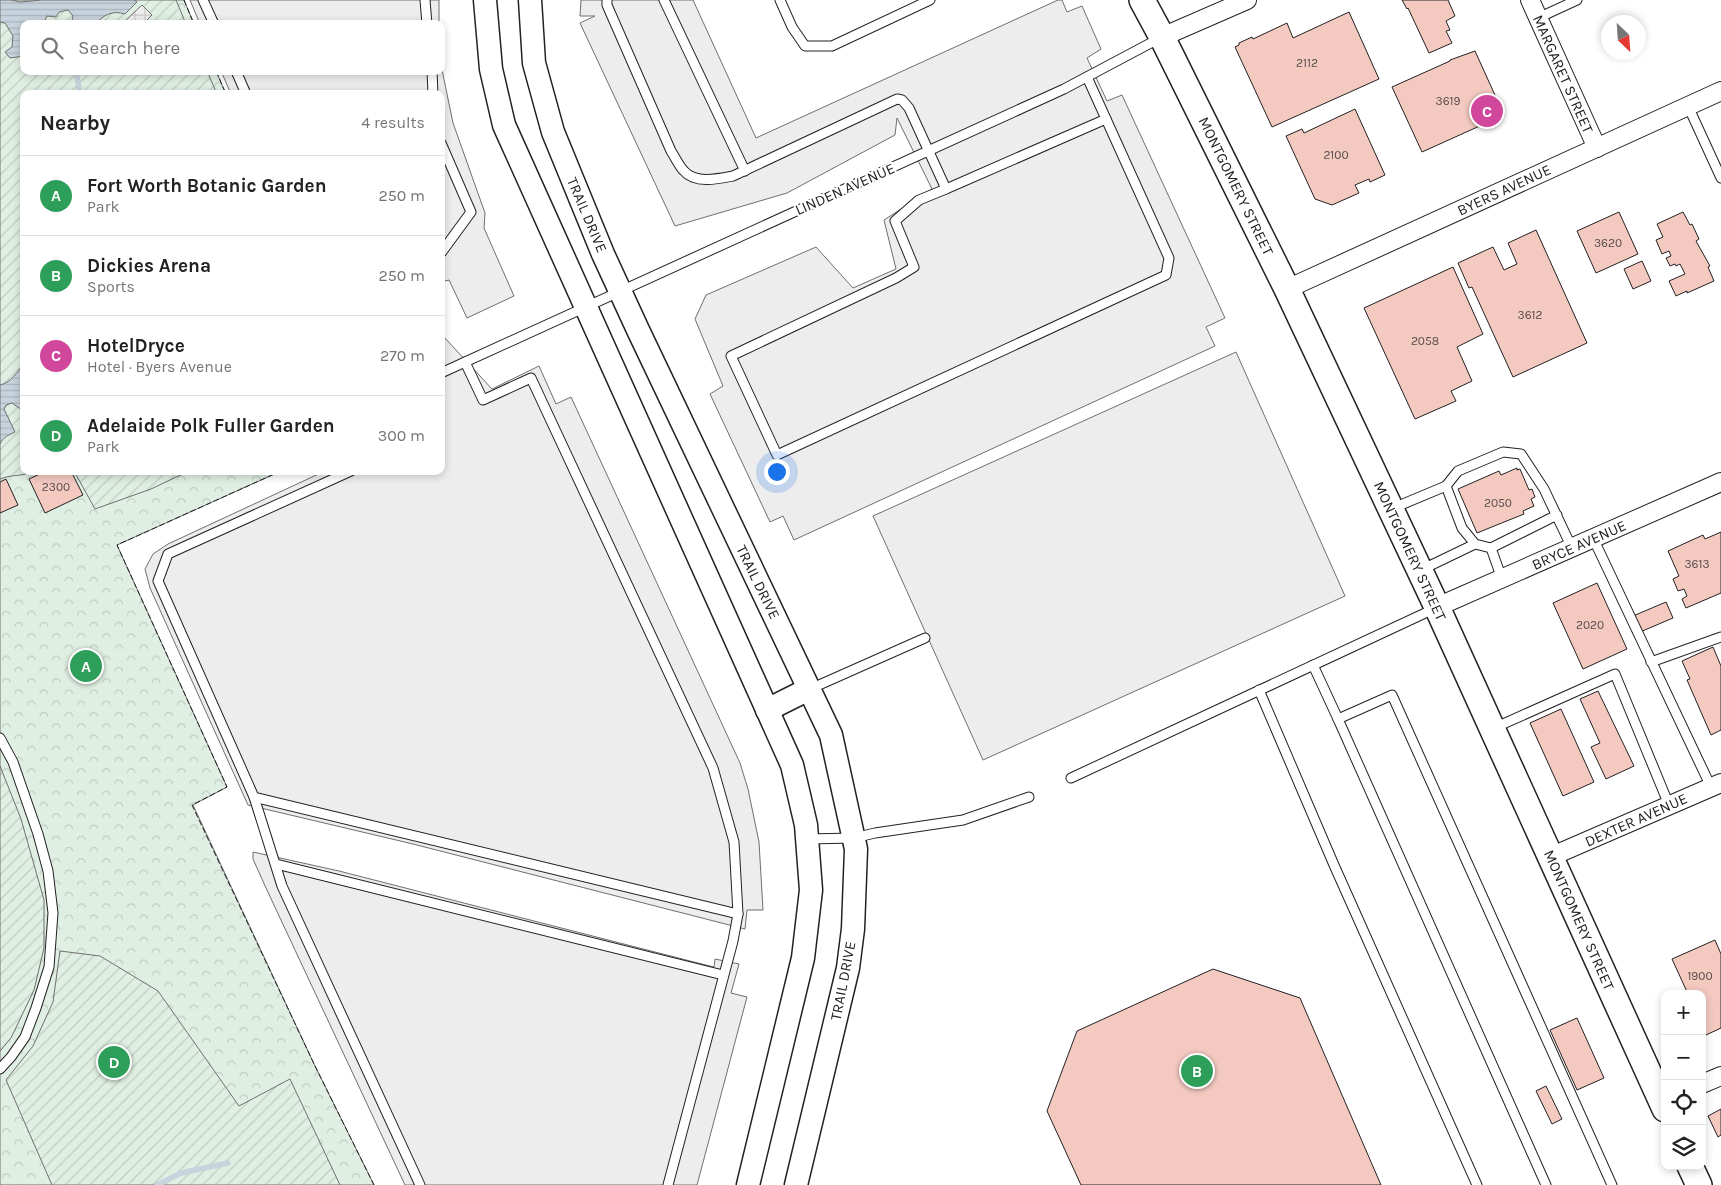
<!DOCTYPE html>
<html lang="en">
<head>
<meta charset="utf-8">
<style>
  :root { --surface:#fff; --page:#f2f2f2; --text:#222; --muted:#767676; --line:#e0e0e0; --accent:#0b8043 }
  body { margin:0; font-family:Karla,sans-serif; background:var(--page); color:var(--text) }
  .controls { position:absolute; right:15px; bottom:15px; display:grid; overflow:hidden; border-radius:10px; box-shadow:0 2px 8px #0003 }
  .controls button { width:45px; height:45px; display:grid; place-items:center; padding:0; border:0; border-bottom:1px solid var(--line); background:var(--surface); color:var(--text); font:25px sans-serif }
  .compass { position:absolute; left:1601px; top:15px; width:45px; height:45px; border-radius:50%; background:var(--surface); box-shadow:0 2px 8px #0003; rotate:155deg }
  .you { position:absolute; left:776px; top:471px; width:18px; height:18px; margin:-12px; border:4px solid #fff; border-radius:50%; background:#1a73e8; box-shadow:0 0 0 8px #1a73e833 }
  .badge { display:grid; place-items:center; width:32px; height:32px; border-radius:50%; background:var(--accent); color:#fff; font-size:16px; font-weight:700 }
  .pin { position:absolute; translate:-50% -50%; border:2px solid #fff; box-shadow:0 1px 5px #0006 }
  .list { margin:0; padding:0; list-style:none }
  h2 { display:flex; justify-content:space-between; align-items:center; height:65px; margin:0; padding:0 20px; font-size:21px }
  h2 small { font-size:16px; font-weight:400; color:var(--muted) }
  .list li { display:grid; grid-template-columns:32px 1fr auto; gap:15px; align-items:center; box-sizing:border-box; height:80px; padding:0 20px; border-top:1px solid var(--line) }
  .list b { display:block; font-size:19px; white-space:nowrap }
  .list p { margin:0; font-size:16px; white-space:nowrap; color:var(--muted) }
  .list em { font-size:16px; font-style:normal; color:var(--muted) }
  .icon { flex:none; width:28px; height:28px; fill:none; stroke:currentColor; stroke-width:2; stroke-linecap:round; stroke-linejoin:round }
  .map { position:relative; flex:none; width:1721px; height:1185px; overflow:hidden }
  .search { position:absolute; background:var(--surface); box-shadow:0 2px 8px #0003; left:20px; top:20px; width:425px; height:55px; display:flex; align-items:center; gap:12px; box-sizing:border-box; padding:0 18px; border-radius:10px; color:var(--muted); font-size:19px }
  .panel { position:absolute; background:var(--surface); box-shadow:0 2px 8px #0003; left:20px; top:90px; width:425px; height:385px; border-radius:10px }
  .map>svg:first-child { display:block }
  .park { fill:url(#park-crowns); stroke:#6f6f6f }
  .garden { fill:url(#garden-furrows); stroke:#6f6f6f }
  .parking { fill:#ededed; stroke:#6f6f6f }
  .plaza { fill:url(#plaza-grid); stroke:#6f6f6f }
  .water { fill:url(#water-rules); stroke:#6f6f6f }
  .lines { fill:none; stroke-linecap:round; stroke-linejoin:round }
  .stream { stroke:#c7d3dd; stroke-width:5.5 }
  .building { fill:#f3c9c0; stroke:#222 }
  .service-casing { stroke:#222; stroke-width:11 }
  .minor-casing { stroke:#222; stroke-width:20 }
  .tertiary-casing { stroke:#222; stroke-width:25 }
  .secondary-casing { stroke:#222; stroke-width:28 }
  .service { stroke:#fff; stroke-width:9 }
  .minor { stroke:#fff; stroke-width:18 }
  .tertiary { stroke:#fff; stroke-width:22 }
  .secondary { stroke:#fff; stroke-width:25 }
  .fence { stroke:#222; stroke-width:1; stroke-dasharray:6 2.5; stroke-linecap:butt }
  .labels { text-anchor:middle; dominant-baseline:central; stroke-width:4; stroke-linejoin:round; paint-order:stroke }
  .number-label { font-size:12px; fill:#564c4a }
  .street-label { font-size:15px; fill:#222; stroke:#fff }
</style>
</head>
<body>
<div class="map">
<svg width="1721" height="1185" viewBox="0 0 1721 1185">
  <defs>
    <pattern id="park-crowns" width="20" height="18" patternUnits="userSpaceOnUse" patternTransform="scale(1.25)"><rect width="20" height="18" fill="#e0efe3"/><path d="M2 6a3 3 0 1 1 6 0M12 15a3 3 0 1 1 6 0" fill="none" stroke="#c0cdc2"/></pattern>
    <pattern id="garden-furrows" width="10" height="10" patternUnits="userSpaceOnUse" patternTransform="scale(1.25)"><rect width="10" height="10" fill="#e0efe3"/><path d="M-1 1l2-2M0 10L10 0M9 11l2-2" fill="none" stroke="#c0cdc2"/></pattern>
    <pattern id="plaza-grid" width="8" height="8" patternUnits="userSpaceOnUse" patternTransform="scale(1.25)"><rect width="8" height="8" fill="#ededed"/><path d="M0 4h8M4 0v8" fill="none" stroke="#cbcbcb"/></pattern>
    <pattern id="water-rules" width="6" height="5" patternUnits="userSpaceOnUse" patternTransform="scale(1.25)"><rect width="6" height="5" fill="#c7d3dd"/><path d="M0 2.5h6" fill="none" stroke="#abb5bd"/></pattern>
  </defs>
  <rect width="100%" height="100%" fill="#fff"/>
  <path class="park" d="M0,0H184L194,24H24V71H216L226,94H24V471H281L117,545L227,787L193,805L315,1066L374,1185H0Z"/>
  <g class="garden">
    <path d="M0,0H176L186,24H24V71H207L217,94H24V471H33C22,477 13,474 0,479Z"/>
    <path d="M74,471H189L151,489L95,509Z"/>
    <path d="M0,766L21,819L44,900V948L34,990L11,1038L0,1051Z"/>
    <path d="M60,951L100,956L158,991L239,1106L290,1079L340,1185H52L6,1080L33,1046L53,1002Z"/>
  </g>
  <g class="parking">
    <path d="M190,0H439V24H200Z"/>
    <path d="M581,0H693L756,138L1058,0H1062L1067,12L1082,6L1101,49L1087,58L1107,101L1122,95L1225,318L1206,327L1215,346L794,540L783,516L770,522L710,394L723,386L695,319L706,295L816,247L853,288L896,269L884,220L932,189L897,118L895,135L787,193L675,226L580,23L595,16H580Z"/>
    <path d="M441,65L453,123L485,213L484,228L514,296L467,318L449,280L445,281L441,286V94H231L221,71H441Z"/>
    <path d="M441,330L444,337L492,389L539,366L556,404L571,397L740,763L748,789L759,842L763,910H747L745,929L413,844L248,805L150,588L145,569L153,554L168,544L325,471H441Z"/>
    <path d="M1236,352L1345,596L983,760L873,516Z"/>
    <path d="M253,852L339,871L694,962L714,967L715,959L739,964L731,993L747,997L697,1185H405L266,888L253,859Z"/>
  </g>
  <path class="plaza" d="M142,5L152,15L143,24L123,23Z"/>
  <g class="water">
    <path d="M0,0H11L20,2L42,0H134L137,2L125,14C112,10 104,15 95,24H71L73,16L68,10L59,12L56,17L47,16L43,24H24V56L10,58L5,52L12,47L13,36L5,23L0,22Z"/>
    <path d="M24,364V413L22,410L12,403L6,405L4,409L15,432C9,435 3,437 0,444V385C12,382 16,373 24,364Z"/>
  </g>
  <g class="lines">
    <g class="stream">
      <path d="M76,71L80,94"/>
      <path d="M157,1185L181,1173L228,1163"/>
    </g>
  </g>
  <g class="building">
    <path d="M1402,0H1448L1455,16L1446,21L1450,30L1446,31L1452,43L1429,53L1408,8L1407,9Z"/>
    <path d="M1349,12L1379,79L1272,127L1235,47L1239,45V43L1252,37L1253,39L1287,23L1293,38Z"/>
    <path d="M1475,51L1504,115L1422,152L1392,87L1450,61V60Z"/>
    <path d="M1355,109L1385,175L1370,182L1369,179L1355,185L1359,193L1332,205L1315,199L1286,136L1302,129L1304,133Z"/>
    <path d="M1619,212L1638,254L1596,273L1577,231Z"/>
    <path d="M1683,212L1690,225L1692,224L1699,239L1696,241L1710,266L1708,267L1714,281L1687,293V291L1676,296L1669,281L1685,274L1680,264L1676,266L1675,264L1670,266L1666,258L1671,256L1669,251L1662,254L1656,240L1663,237L1657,224Z"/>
    <path d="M1536,230L1587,343L1513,377L1472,287L1469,288L1458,263L1493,247L1504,270L1517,264L1508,243Z"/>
    <path d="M1642,261L1651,281L1633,289L1624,269Z"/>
    <path d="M1453,267L1483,334L1457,347L1472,381L1451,391L1456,401L1415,419L1364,308Z"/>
    <path d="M1517,468V470L1520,469L1529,490L1532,489L1535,497L1531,499L1534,506L1523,511L1524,514L1477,533L1458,489L1499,471L1501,475Z"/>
    <path d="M46,471H71L83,495L45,513L29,479Z"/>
    <path d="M6,479L18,505L0,513V482Z"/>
    <path d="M1721,532V593L1686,608L1682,599L1687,596L1684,589L1678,591L1673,579L1679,576L1668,551L1703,535L1705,539Z"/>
    <path d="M1597,583L1627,649L1583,669L1553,603Z"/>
    <path d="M1666,602L1673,618L1640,632L1633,616Z"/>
    <path d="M1713,647L1721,666V730L1711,735L1687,680L1690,679L1682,661Z"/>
    <path d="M1598,691L1634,766L1606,779L1591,747L1600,743L1580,699Z"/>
    <path d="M1561,709L1594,782L1563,796L1530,723Z"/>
    <path d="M1715,940L1721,954V1028L1706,1035L1702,1026V994H1688L1672,959Z"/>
    <path d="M1213,969L1300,998L1381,1185H1081L1047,1111L1077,1031Z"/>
    <path d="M1577,1018L1604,1078L1577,1090L1550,1030Z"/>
    <path d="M1546,1086L1562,1119L1552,1124L1536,1091Z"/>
    <path d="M1721,1109V1135L1718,1137L1708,1116Z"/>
  </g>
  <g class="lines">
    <defs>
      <g id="service">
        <path d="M203,0L214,24"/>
        <path d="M425,0L427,24"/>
        <path d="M607,0V5L671,151C675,157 679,166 684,171C695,184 718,179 733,176L897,99L902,100L909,108L946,189L1106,119"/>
        <path d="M664,0L745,171"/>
        <path d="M780,0L792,27L805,46H832L930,0"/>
        <path d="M1538,18L1577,0"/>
        <path d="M236,71L246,94"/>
        <path d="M432,71L433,94"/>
        <path d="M1688,106L1721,178"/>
        <path d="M441,143L471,212L441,253"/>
        <path d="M946,189L919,200L895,221L914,267L896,278L731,356L777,455L1166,275L1169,258L1087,77"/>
        <path d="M465,362L483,400L531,378L713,768L734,842L738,914L733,941L668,1185"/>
        <path d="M441,373L1064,89L1162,37"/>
        <path d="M351,471L168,554L158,581L254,797L282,886L420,1185"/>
        <path d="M1391,509L1446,486"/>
        <path d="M1557,515L1491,548L1475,544L1462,528L1446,486L1458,471L1503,452L1521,454L1544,489L1572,548"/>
        <path d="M1593,538L1711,787"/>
        <path d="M1491,548L1502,579"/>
        <path d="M1421,570L1475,544"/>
        <path d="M1651,662L1721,637"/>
        <path d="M1313,665L1338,719L1392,695L1612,1185"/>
        <path d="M810,689L925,638"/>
        <path d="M1259,690L1334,865L1477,1185"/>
        <path d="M1338,719L1546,1185"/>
        <path d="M1494,728L1615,674L1669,805"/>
        <path d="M0,738L13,762L38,834L48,871L53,913L49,967L36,1008L25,1037L11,1057L0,1069"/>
        <path d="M1071,778L1436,608"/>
        <path d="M254,797L738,914"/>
        <path d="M807,839L854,838L875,833L963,820L1029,797"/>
        <path d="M276,864L723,975"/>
      </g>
      <g id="minor">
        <path d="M1530,0L1597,148"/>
        <path d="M1162,37L1247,0"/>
        <path d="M1287,289L1721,91"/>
        <path d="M1437,607L1721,482"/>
        <path d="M1550,857L1721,783"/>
        <path d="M1702,1084L1721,1076"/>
      </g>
      <g id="tertiary">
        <path d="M485,0L491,69L504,125L792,765L806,825L811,890L803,958L748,1185"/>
        <path d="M530,0L534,63L553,132L603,254L638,330L831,735L856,849L853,929L848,968L796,1185"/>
        <path d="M767,710L809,689"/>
      </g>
      <g id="secondary">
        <path d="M1142,0L1162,37L1287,289L1437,607L1665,1109"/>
        <path d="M1690,1166L1699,1185"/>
      </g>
    </defs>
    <use href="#service" class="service-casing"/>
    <use href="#minor" class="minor-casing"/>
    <use href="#tertiary" class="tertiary-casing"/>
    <use href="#secondary" class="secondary-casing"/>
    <use href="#service" class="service"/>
    <use href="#minor" class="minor"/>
    <use href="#tertiary" class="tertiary"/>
    <use href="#secondary" class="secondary"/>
    <g class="fence">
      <path d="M184,0L194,24"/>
      <path d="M216,71L226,94"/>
      <path d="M281,471L117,545L227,787L192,805L315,1066L374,1185"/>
    </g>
  </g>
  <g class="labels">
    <g class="number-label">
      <text x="1307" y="63">2112</text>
      <text x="1448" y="101">3619</text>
      <text x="1336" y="155">2100</text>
      <text x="1608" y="243">3620</text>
      <text x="1530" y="315">3612</text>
      <text x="1425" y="341">2058</text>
      <text x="56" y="487">2300</text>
      <text x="1498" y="503">2050</text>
      <text x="1697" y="564">3613</text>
      <text x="1590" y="625">2020</text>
      <text x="1700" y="976">1900</text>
    </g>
    <g class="street-label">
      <text transform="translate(1563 74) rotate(66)">MARGARET STREET</text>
      <text transform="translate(1236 186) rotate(64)">MONTGOMERY STREET</text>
      <text transform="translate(845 189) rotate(-24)">LINDEN AVENUE</text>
      <text transform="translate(1504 190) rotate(-25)">BYERS AVENUE</text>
      <text transform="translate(587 215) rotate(67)">TRAIL DRIVE</text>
      <text transform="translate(1579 545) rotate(-24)">BRYCE AVENUE</text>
      <text transform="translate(1410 551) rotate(65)">MONTGOMERY STREET</text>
      <text transform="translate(758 582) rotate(64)">TRAIL DRIVE</text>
      <text transform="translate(1636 820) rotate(-24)">DEXTER AVENUE</text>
      <text transform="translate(1579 920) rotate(66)">MONTGOMERY STREET</text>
      <text transform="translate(843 981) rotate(-79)">TRAIL DRIVE</text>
    </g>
  </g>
</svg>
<div class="controls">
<button>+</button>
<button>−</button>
<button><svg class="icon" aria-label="locate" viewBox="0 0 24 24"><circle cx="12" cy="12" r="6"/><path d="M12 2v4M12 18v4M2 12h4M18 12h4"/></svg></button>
<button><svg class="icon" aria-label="layers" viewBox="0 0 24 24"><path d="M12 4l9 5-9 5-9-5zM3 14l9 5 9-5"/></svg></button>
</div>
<svg class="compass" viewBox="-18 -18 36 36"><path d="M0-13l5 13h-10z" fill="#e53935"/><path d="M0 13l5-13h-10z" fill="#767676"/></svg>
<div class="you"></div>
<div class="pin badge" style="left:86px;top:666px;background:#2e9e5b">A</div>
<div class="pin badge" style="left:1197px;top:1071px;background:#2e9e5b">B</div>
<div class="pin badge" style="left:1487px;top:111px;background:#d1479c">C</div>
<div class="pin badge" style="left:114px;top:1062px;background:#2e9e5b">D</div>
<div class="search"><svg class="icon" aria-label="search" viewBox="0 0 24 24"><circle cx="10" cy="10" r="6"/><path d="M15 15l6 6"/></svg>Search here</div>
<section class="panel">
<h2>Nearby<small>4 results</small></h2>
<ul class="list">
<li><span class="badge" style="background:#2e9e5b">A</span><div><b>Fort Worth Botanic Garden</b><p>Park</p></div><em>250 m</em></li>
<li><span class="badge" style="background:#2e9e5b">B</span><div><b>Dickies Arena</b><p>Sports</p></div><em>250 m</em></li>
<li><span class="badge" style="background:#d1479c">C</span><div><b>HotelDryce</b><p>Hotel · Byers Avenue</p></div><em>270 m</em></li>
<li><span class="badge" style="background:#2e9e5b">D</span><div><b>Adelaide Polk Fuller Garden</b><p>Park</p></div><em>300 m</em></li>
</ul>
</section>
</div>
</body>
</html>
